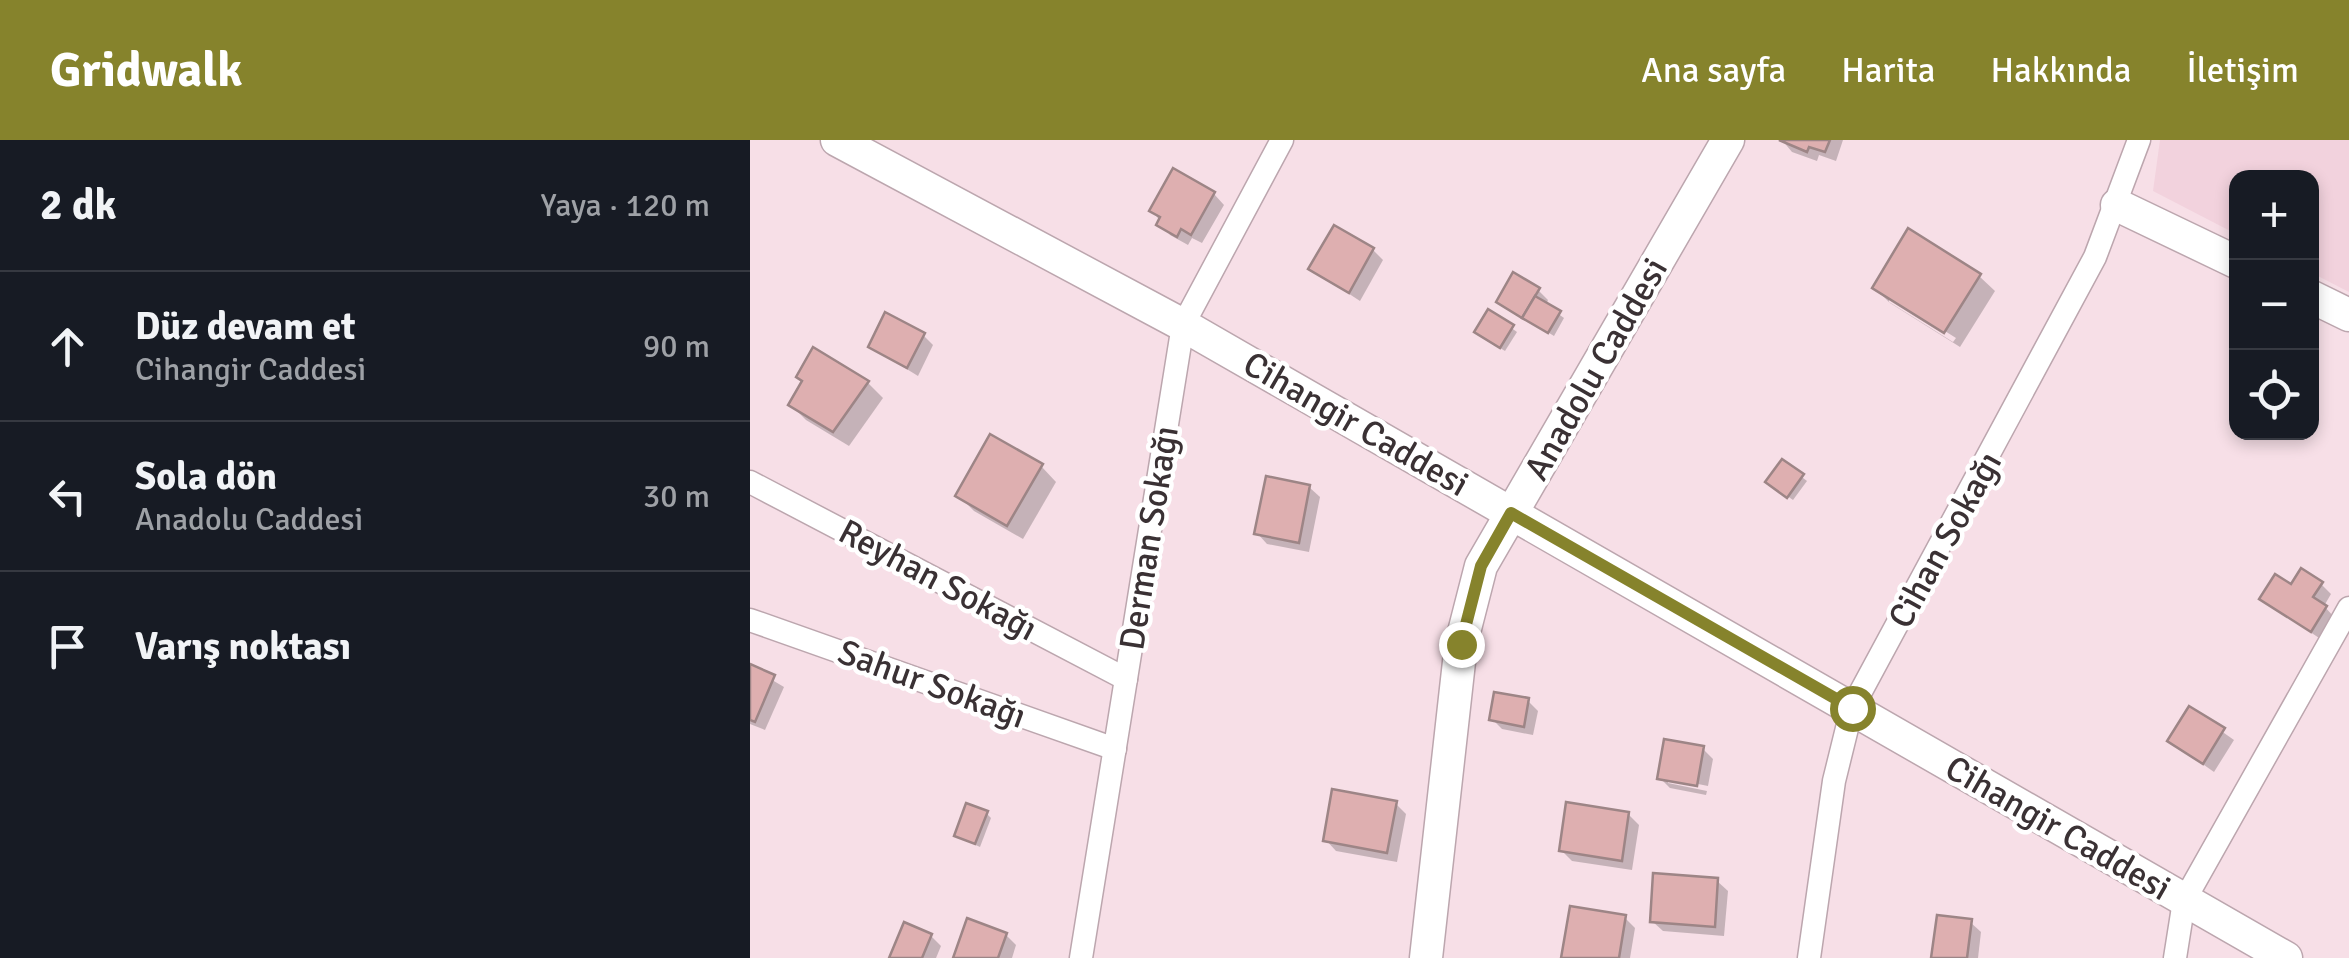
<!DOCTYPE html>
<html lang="tr">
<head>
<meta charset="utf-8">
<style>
  :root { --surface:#171b24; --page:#242831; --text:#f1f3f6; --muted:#9ea1a6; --line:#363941; --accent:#86832c }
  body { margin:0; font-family:Signika,sans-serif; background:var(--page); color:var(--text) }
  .controls { position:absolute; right:30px; top:30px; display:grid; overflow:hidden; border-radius:20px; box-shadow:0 5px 15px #0003 }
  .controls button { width:90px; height:90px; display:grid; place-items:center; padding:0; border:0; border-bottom:2px solid var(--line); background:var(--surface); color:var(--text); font:50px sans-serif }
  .stop { position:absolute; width:30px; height:30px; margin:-22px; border:8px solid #86832c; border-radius:50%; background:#fff }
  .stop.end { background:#86832c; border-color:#fff; box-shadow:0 2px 10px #0008 }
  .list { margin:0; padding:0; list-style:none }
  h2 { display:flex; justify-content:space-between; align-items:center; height:130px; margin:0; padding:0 40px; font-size:42px }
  h2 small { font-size:32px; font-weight:400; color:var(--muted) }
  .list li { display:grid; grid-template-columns:65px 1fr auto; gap:30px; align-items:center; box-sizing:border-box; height:150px; padding:0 40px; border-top:2px solid var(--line) }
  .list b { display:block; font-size:38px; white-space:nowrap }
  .list p { margin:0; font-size:32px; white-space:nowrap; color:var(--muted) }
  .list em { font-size:32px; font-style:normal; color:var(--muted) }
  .icon { flex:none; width:55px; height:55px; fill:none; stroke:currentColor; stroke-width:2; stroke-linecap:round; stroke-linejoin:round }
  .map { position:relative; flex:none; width:1599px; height:818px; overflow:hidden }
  header { display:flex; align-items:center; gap:60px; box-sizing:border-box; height:140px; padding:0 50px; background:var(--accent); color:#fff }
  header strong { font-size:48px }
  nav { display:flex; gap:55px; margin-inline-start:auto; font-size:35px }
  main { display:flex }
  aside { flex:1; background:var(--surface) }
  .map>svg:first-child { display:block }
  .built { fill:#f2d2dd }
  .shadow { fill:#0003; fill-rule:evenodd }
  .building { fill:#deafb0; stroke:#9d8586; stroke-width:2.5 }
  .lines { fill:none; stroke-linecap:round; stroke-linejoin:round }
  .street-casing { stroke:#bca6ae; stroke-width:25 }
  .secondary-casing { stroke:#bca6ae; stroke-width:35 }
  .street { stroke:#fff; stroke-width:22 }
  .secondary { stroke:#fff; stroke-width:32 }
  .route { stroke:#86832c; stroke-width:12 }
  .labels { text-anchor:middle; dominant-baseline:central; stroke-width:9; stroke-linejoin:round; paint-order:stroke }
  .street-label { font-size:35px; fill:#3a3134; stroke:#fff }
</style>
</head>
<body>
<header>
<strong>Gridwalk</strong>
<nav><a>Ana sayfa</a><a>Harita</a><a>Hakkında</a><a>İletişim</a></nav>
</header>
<main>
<aside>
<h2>2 dk<small>Yaya · 120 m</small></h2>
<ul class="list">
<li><svg class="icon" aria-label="ahead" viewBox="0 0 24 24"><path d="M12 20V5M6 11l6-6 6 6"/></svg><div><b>Düz devam et</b><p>Cihangir Caddesi</p></div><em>90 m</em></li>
<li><svg class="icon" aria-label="left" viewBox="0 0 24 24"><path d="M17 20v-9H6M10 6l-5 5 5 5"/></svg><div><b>Sola dön</b><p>Anadolu Caddesi</p></div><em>30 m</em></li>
<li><svg class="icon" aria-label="arrive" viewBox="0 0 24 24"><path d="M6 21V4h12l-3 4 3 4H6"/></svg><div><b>Varış noktası</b></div></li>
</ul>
</aside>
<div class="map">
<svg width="1599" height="818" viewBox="0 0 1599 818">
  <rect width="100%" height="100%" fill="#f7dfe7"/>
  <path class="built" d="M1410,0H1599V152L1562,133V38H1486V94L1403,51Z"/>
  <g class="shadow">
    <path d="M1032,0H1093L1086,21L1069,15L1067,21L1042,12Z"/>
    <path d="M464,54L474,65L452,103L442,98L438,105L420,95L402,70Z"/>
    <path d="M623,110L633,120L610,161L561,129Z"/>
    <path d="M1229,136L1245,151L1210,207L1140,163L1125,148ZM1139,156L1206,198L1203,202L1139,162Z"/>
    <path d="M788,150L798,160L796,165L814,178L804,196L749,162Z"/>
    <path d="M739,172L767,192L755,211L731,196Z"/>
    <path d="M173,195L183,205L168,236L121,207Z"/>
    <path d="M64,211L118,243L133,258L99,306L56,280L41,265Z"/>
    <path d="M1032,322L1057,341L1043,360L1023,346Z"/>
    <path d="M291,326L306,342L273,399L224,371L208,355Z"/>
    <path d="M559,347L570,357L559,412L517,404L507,393Z"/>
    <path d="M1571,444L1581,454L1574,466L1585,478L1572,500L1512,459Z"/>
    <path d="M0,527L34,547L15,590L0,584Z"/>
    <path d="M778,561L788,571L783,595L752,589L742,579Z"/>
    <path d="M1440,569L1484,600L1464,632L1420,601Z"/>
    <path d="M953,609L963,619L958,646L918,638V643L957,651L956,655L920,648L910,638Z"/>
    <path d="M645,663L656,674L647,722L586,711L576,700Z"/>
    <path d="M236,673L241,678L230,707L206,696Z"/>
    <path d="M878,674L889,685L882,730L822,721L811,710Z"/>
    <path d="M967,741L978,751L974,796L913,791L902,781Z"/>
    <path d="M875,778L885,788L880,818H814Z"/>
    <path d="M1220,782L1231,792L1228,818H1184Z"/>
    <path d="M256,795L266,805L262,818H206Z"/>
    <path d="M181,796L191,806L186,818H142Z"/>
  </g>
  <g class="building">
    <path d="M1029,0H1080L1075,12L1059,7L1057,12Z"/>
    <path d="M423,28L465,52L441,95L431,89L427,97L406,85L410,77L399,71Z"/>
    <path d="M584,85L624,108L599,153L558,129Z"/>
    <path d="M1158,88L1231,134L1194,193L1122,148Z"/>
    <path d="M763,132L790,148L772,178L746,162Z"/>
    <path d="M785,156L811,171L798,193L772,178Z"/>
    <path d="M738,169L764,185L750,208L724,192Z"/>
    <path d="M135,172L175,193L157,228L118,207Z"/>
    <path d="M63,207L119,241L83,292L38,265L52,241L46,237Z"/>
    <path d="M240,294L293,324L257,386L205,356Z"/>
    <path d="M1032,319L1054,334L1037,358L1015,342Z"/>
    <path d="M516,336L560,345L549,403L504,394Z"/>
    <path d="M1551,428L1573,442L1563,457L1577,466L1561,492L1509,459L1525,434L1541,444Z"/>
    <path d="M0,524L25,535L5,582L0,580Z"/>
    <path d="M744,552L779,558L774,587L739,580Z"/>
    <path d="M1439,566L1475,588L1453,624L1417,601Z"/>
    <path d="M914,599L954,606L947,646L907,639Z"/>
    <path d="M582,649L647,661L637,713L573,701Z"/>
    <path d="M816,662L879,672L872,721L809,711Z"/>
    <path d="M216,663L238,671L225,704L204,696Z"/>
    <path d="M903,733L968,738L965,787L900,782Z"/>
    <path d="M820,766L876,775L869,818H811Z"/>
    <path d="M1187,775L1222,779L1217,818H1181Z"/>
    <path d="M217,778L257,793L248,818H203Z"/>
    <path d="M154,782L182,794L172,818H139Z"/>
  </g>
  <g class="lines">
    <defs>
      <g id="street">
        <path d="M0,342L376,539"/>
        <path d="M0,480L365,609"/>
        <path d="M331,818L433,185L532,0"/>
        <path d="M1059,818L1084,641L1102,568L1345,117L1389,0"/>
        <path d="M1425,818L1434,761L1599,468"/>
      </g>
      <g id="secondary">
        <path d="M87,0L433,185L1536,818"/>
        <path d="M1367,65L1486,122"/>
        <path d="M1562,157L1599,175"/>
        <path d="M676,818L711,504L731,426L978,0"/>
      </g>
    </defs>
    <use href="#street" class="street-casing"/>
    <use href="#secondary" class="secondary-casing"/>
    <use href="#street" class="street"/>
    <use href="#secondary" class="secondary"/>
  </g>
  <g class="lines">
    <path class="route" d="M711,504L731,426L761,373L1102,568"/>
  </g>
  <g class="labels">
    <g class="street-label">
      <text transform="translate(846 229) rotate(-60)">Anadolu Caddesi</text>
      <text transform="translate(606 284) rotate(30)">Cihangir Caddesi</text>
      <text transform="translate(399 398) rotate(-81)">Derman Sokağı</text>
      <text transform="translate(1195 400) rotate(-61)">Cihan Sokağı</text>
      <text transform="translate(188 440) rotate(28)">Reyhan Sokağı</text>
      <text transform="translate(182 544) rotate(20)">Sahur Sokağı</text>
      <text transform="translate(1308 688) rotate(30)">Cihangir Caddesi</text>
    </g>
  </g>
</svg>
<div class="controls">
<button>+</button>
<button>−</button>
<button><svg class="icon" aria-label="locate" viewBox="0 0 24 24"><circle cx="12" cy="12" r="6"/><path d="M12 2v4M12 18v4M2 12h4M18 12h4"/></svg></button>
</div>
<div class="stop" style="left:1102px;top:568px"></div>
<div class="stop end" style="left:711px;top:504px"></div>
</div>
</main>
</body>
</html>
